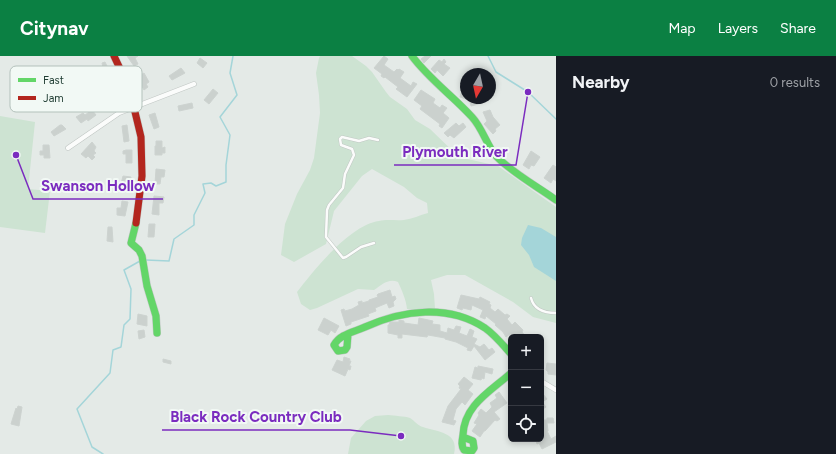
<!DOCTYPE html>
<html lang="en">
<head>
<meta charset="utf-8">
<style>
  :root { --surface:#171b24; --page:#20242c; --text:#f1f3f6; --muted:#9ea1a6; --line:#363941; --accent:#0b8043 }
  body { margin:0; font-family:Figtree,sans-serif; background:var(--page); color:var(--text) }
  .controls { position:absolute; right:12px; bottom:12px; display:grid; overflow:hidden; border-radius:6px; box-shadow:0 2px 6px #0003 }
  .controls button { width:36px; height:36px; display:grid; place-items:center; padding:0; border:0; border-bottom:1px solid var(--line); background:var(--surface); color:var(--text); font:20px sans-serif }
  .compass { position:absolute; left:460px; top:12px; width:36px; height:36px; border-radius:50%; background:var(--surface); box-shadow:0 2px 6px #0003; rotate:189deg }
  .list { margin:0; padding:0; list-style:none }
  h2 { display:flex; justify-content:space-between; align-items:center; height:52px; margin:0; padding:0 16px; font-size:17px }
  h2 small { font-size:13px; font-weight:400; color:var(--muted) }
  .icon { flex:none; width:22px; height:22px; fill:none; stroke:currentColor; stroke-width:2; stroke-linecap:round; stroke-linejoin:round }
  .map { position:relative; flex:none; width:556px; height:398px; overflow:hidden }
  header { display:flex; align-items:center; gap:24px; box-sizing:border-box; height:56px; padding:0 20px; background:var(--accent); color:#fff }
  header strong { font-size:19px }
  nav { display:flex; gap:22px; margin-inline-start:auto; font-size:14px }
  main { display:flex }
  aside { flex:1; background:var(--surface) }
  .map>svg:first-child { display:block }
  .green { fill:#cde3d2 }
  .water { fill:#a4d5d9 }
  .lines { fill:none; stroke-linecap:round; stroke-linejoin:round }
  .stream { stroke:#a4d5d9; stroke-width:1.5 }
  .building { fill:#cbd1ce; stroke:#cdd3d0 }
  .lane-casing { stroke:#c1c7c4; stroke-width:3.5 }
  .street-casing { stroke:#c1c7c4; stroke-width:5.5 }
  .fast-casing { stroke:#c0c7c4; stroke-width:8 }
  .jam-casing { stroke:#c0c7c4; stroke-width:8 }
  .lane { stroke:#fbfcfb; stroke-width:2.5 }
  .street { stroke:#fbfcfb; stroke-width:4.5 }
  .fast { stroke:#63d668; stroke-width:7 }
  .jam { stroke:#b3261e; stroke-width:7 }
  .key { fill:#f2f9f5; stroke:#b3c1bb; stroke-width:1 }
  .key-label { font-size:11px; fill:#213e34 }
  .leader { fill:none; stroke:#7b2cbf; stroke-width:1.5 }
  .callout-dot { fill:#7b2cbf; stroke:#f2f9f5; stroke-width:1.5 }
  .callout-label { font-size:15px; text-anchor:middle; font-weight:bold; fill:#7b2cbf; stroke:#f2f9f5; stroke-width:4; stroke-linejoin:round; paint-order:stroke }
</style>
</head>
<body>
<header>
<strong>Citynav</strong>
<nav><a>Map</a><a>Layers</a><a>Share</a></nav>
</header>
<main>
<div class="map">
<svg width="556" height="398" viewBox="0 0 556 398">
  <rect width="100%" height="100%" fill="#e4eae7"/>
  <g class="green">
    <path d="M320,0H352L366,10L372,16L386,36L390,41L407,53L415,64L430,73L459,101L498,110L556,151V267L533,261L513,246L465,219H447L431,224L434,238L435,253H407C406,243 402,235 398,226C388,222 382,229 374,234L358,233L317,252L310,254L301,248L297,236C315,213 350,169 379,165C387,163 396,165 404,164C412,163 420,159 428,157L427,147L417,142L404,131L372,113L362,120L334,155L326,188L294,206L281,199L285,168L297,138L310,114L314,102L320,57L319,39L316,17L319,2Z"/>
    <path d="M0,60L35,66L28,133L50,135L45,177L0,171Z"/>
    <path d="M388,359C395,360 404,360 410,362C415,365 418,370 423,371C438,376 459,376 454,398H348L351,382L366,365L375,360Z"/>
  </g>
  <path class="water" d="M528,169L541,172L556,181V225L534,211L529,199L521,189L522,182Z"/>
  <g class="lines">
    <g class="stream">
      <path d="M488,0L496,16L528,36L556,63"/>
      <path d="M146,204L169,205L174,183L194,169V159L205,137L203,128L211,127L216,130L226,126V109L230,79L220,61L237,39L230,17L233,0"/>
      <path d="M103,398L92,391L77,353L110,317L113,294L121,291L124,269L130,263L131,233L124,214L140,205"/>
    </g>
  </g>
  <g class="building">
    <path d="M127,0H138L135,2L138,8L134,10Z"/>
    <path d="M384,0L388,3L384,9L394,16L397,13L398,14L399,13L404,16L400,22L411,30L413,26L417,28L407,41L396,33L398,31L385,21L384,22L381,20L382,18L374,12Z"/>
    <path d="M425,0H431L424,7L421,3Z"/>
    <path d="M200,2L207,7L203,12L197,7Z"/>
    <path d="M444,3L446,6L444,8L450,12L443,20L437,14L435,17L431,13L439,4L442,6Z"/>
    <path d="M105,6L111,18L105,20L102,7Z"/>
    <path d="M181,12L185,17L172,24L169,20Z"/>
    <path d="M144,17L149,26L146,28L148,31L144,34L137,21Z"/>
    <path d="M213,33L218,37L209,48L204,44Z"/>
    <path d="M421,34L435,43L433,47L440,52L442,49L447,52L443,57L449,62L442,72L439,70L440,68L420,53L422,50L414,44Z"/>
    <path d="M462,34L466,35V43L460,41Z"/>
    <path d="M469,42L481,43L482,47L471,50Z"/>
    <path d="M192,47L193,52L179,55L178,50Z"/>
    <path d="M92,54L96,59L88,65L87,63L81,67L76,61L83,57L85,59Z"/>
    <path d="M490,54L493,61L500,69L495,73L496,75L493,78L484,68L487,65L483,56Z"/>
    <path d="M155,57L159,71L154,73L149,59Z"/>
    <path d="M456,67L459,70L463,67L466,71L454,82L450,79L448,81L444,77Z"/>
    <path d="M60,69H62L66,73L54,80L51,76Z"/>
    <path d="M127,69L129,85L124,86L122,70Z"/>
    <path d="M156,85H162V92L165,91V97H162V99H155V90H156Z"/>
    <path d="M92,86L96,91L94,95L96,97L93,99L95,101L92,104L88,100L86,102L81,98Z"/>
    <path d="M43,89H49L50,102H44V99H40V95H43Z"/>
    <path d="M126,94H132V107H126V98H123V95Z"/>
    <path d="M531,95L540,101L534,110L531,109L529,113L523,109Z"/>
    <path d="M553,109L556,111V125L553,123L551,127L544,122Z"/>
    <path d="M156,113L165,114L164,121H161L160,128H155Z"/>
    <path d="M123,120L131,121L129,135L124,134V132H120Z"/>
    <path d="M154,140L164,141L163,147H159V159L152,158Z"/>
    <path d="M122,145L128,146L125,160L117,159V152H121Z"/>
    <path d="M149,168H155L154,181H148Z"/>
    <path d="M108,171H112L113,186L107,185Z"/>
    <path d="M390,234L392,241L395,240L396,243L393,246L394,250L389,252L387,247L375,252L376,255L368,258L369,260L351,266V268L346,270L341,254L344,253L345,255L352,253L359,249L358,246L362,245V247L369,245V244L378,241L377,239L378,238Z"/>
    <path d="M461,239L479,243L480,241L490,246L489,248L491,249L490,252L495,256L498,253L505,259L507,258L510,260L507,263L512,269L515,266L523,274L522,276L526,281H513L510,278L506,281L503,276L495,269L496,268L486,260L485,263L480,261L483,254L472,249L471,254L463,252L462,254L457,252Z"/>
    <path d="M138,258L147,260V270L137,268Z"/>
    <path d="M324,262L339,270L335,277L331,274L328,279L318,274Z"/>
    <path d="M419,262L433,265L432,268L440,269V275L447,277L448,272L454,274L456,270L461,271L459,277L467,280L470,273L474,275L472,281L477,283L474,288L480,291L484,288L489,294L492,292L495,296L485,304L474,290L471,295L467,294L468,292L456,286L445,283V282L428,279L427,281L402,278V282H398V279L388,277V269H389L390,266H399V264L404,265V267L418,269Z"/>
    <path d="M144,274L145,281L139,283L138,275Z"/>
    <path d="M344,301L350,303L349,305H351L349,310H351L350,314L348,313L345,320L332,314L337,304L343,306Z"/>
    <path d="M163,303L171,305V308L163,306Z"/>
    <path d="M547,307L556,308V319L548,318V316L546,314Z"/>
    <path d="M478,310L493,313L492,318L485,316L484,323L482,322L481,324L472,322L475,311L478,312Z"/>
    <path d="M464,321L473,328L468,334L473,338L465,349L462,346L456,353L453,364L456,365L454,369L442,366L448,350L461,333L459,332L460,330L458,328Z"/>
    <path d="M499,336L507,347L494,356L500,363L497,365L495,364L485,375H484L480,381L472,375L477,368L474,367L479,359L478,357L481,353L486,357L492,351L490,347L497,342L495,339Z"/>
    <path d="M543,338L547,343L542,346L546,351L541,354V340Z"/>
    <path d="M18,350L22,351L19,370L11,368L16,352L17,353Z"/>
    <path d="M547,362H553L554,367H547L548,375H547L551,383L556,380V386L542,393L539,387L537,388L536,384L541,383V364H547Z"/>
  </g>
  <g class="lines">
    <defs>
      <g id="lane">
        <path d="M374,187L361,191L346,201L343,202L326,181L327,154L329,149L343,132L345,118L354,99L352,93L341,89L340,83L342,81L359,85L369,82L378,84"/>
        <path d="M531,242C534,254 545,257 556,257"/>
      </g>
      <g id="street">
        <path d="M68,92L119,57L194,28"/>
        <path d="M541,325L556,334"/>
      </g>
      <g id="fast">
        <path d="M412,0C429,23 453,40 472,61C483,73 487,90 496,100C511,116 538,131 556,144"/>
        <path d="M136,167L131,187L139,194L142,200L147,230L156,260L157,277"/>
        <path d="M348,278L347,291L345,294L338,295L334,289C340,278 354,276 365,271C403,254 448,248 485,272C495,279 503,289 511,298"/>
        <path d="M463,381L473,385L474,392L472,395L464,394C461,390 462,385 463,379C464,349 491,335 511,317"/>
      </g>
      <path id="jam" d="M114,0L123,19L135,56L141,81L142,120L136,167"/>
    </defs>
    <use href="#lane" class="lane-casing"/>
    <use href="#street" class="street-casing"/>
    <use href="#fast" class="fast-casing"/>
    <use href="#jam" class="jam-casing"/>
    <use href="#lane" class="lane"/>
    <use href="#street" class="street"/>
    <use href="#fast" class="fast"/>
    <use href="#jam" class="jam"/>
  </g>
  <rect x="10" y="10" width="132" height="46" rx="6" class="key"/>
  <rect x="18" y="22" width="18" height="4" fill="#63d668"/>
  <rect x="18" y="40" width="18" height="4" fill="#b3261e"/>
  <g class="key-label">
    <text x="43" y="28">Fast</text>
    <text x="43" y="46">Jam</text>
  </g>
  <path class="leader" d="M528 36L516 109H394M16 99L33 143H163M401 380L350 374H162"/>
  <g class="callout-dot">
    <circle cx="528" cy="36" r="4"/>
    <circle cx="16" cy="99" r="4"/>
    <circle cx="401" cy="380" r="4"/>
  </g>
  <g class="callout-label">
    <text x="455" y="101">Plymouth River</text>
    <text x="98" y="135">Swanson Hollow</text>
    <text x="256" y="366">Black Rock Country Club</text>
  </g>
</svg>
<div class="controls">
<button>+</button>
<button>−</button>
<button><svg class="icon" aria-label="locate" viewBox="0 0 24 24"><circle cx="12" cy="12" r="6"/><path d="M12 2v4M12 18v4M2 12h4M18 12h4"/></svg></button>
</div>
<svg class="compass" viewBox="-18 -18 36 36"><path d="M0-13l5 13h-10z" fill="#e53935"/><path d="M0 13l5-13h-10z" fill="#9ea1a6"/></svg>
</div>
<aside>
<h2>Nearby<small>0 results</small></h2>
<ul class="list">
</ul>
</aside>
</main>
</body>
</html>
